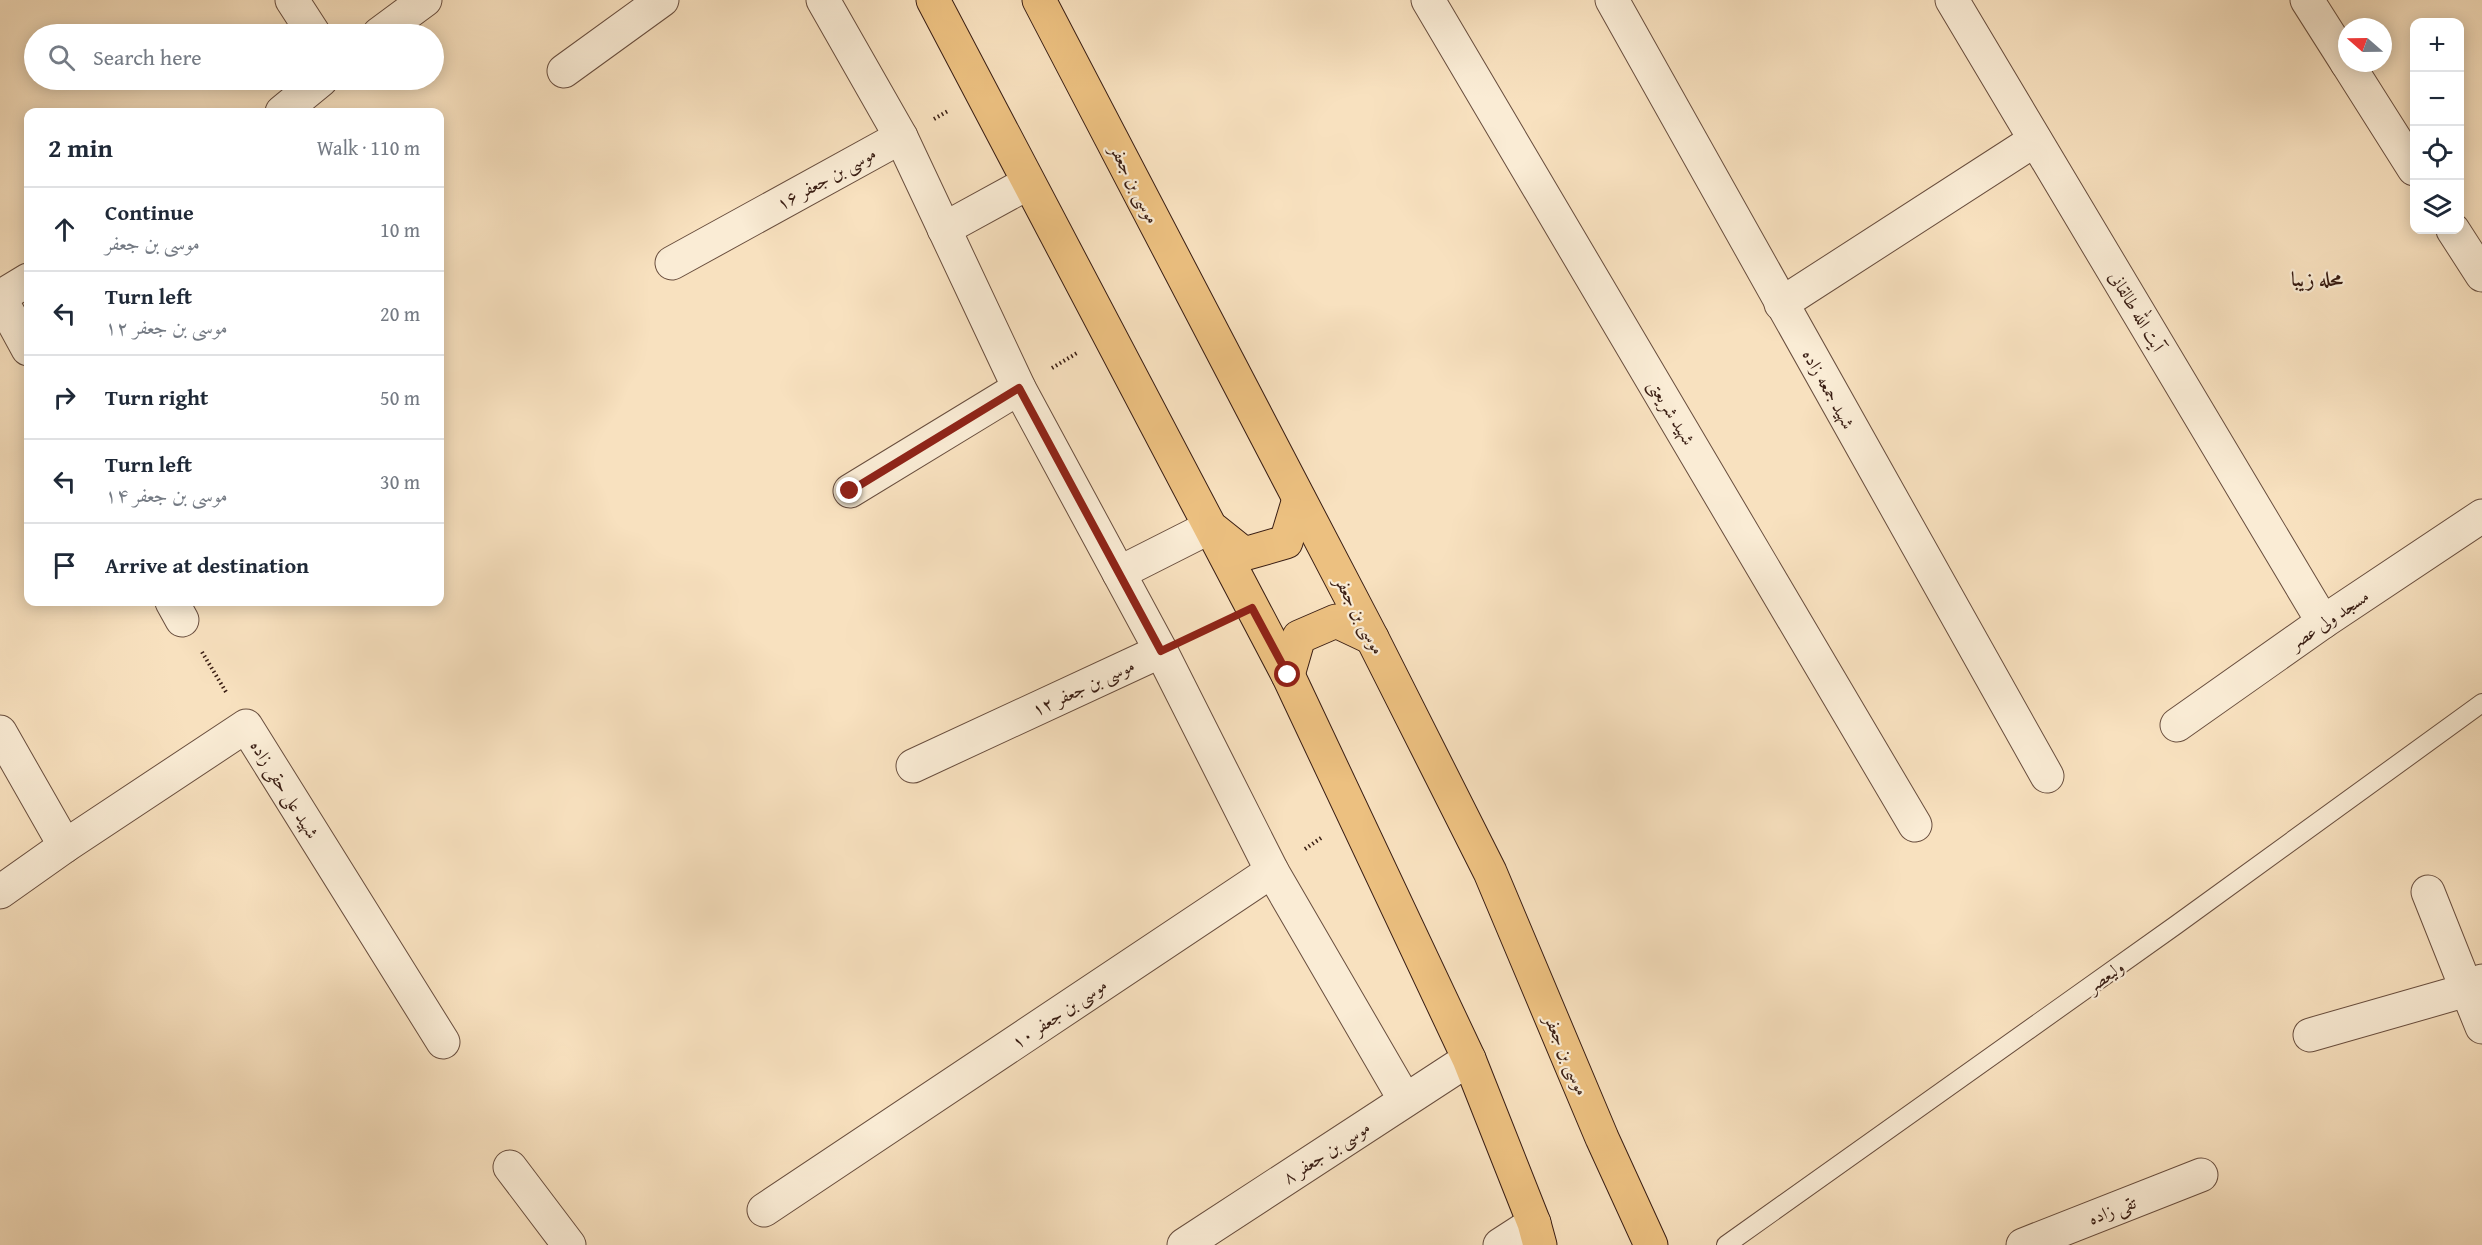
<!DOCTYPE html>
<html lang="en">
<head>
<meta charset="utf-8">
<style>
  :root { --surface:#fff; --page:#f2f2f3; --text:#1f2937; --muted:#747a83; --line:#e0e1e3 }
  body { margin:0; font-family:"Gentium Book Plus",Amiri,serif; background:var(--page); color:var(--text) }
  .controls { position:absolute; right:18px; top:18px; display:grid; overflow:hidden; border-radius:12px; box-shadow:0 3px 15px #0003 }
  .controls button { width:54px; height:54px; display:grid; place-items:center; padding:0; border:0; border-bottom:2px solid var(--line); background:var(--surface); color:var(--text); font:30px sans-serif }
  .compass { position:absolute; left:2338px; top:18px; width:54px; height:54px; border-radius:50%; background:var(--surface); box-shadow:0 3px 15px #0003; rotate:290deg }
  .stop { position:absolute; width:18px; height:18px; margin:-14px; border:4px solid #8f2418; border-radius:50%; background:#fff }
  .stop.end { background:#8f2418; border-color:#fff; box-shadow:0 2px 6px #0008 }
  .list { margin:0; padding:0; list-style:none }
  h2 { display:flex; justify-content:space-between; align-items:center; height:78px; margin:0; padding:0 24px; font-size:26px }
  h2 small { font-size:20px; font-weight:400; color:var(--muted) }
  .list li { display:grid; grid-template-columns:39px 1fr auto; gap:18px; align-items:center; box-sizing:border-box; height:84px; padding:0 24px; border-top:2px solid var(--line) }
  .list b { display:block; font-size:22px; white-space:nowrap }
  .list p { margin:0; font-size:20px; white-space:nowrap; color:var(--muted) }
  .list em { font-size:20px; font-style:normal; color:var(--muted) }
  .icon { flex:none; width:33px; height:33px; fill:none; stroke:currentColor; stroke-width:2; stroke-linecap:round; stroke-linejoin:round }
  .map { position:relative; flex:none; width:2482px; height:1245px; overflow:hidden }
  .search { position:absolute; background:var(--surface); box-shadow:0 3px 15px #0003; left:24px; top:24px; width:420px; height:66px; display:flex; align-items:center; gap:15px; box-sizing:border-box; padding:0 21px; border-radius:33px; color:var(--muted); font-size:22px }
  .panel { position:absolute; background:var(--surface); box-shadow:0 3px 15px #0003; left:24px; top:108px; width:420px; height:498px; border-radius:12px }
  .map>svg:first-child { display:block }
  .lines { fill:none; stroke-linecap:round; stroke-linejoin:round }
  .service-casing { stroke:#694e3e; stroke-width:20 }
  .minor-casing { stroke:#694e3e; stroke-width:35 }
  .primary-casing { stroke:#391d13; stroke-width:35 }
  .path { stroke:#391d13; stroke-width:4; stroke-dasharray:1.5 3; stroke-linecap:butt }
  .service { stroke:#faecd5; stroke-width:18 }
  .minor { stroke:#faecd5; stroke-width:33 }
  .primary { stroke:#ecc080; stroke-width:33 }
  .route { stroke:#8f2418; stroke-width:8 }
  .labels { text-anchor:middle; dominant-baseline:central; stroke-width:4.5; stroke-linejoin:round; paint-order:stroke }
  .street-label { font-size:18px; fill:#391d13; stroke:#faecd5 }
  .neighbourhood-label { font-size:20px; font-weight:bold; fill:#391d13; stroke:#faecd5 }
</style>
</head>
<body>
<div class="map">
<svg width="2482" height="1245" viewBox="0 0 2482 1245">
  <rect width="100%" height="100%" fill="#f8e1bf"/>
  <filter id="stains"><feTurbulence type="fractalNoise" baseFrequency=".00333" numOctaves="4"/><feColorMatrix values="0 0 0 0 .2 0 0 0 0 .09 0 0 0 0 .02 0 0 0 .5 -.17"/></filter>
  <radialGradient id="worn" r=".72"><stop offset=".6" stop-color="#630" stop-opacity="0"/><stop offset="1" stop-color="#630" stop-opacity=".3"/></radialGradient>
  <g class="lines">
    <defs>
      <path id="service" d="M1726,1245L2176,925L2482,703"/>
      <g id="minor">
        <path d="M292,0L314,34"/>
        <path d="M823,0L901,137L1019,388L1161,651L1272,871L1405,1100"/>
        <path d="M1428,0L1915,825"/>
        <path d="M1612,0L2047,776"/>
        <path d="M1952,0L2323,622"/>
        <path d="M2307,0L2347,63"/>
        <path d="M379,34L425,0"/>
        <path d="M2347,63L2414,169"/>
        <path d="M564,71L662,0"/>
        <path d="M282,112L321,80"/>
        <path d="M944,229L1028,183"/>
        <path d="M2453,230L2482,275"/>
        <path d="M672,263L901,137"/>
        <path d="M0,297L28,280"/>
        <path d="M0,298L28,349"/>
        <path d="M1781,304L2035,140"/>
        <path d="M850,491L1019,388"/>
        <path d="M1119,573L1210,527"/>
        <path d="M172,602L182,620"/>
        <path d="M2177,725L2323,622L2482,516"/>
        <path d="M0,732L65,846"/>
        <path d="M913,766L1161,651"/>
        <path d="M0,892L65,846L246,726L443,1042"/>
        <path d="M2482,981L2467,990L2482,1027"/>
        <path d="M2310,1035L2467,990L2428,892"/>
        <path d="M510,1167L569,1245"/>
        <path d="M764,1210L1272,871"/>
        <path d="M1184,1245L1469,1059"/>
        <path d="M1500,1245L1534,1223"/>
        <path d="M2023,1245L2201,1175"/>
      </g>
      <g id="primary">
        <path d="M933,0L1288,675L1469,1059L1534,1223L1540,1245"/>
        <path d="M1039,0L1372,638L1490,872L1602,1138L1651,1245"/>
        <path d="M1214,530L1244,554L1286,542L1299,499"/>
        <path d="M1288,675L1299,637L1336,621L1372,638"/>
      </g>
    </defs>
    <use href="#service" class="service-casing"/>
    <use href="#minor" class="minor-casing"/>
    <use href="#primary" class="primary-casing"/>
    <g class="path">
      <path d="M934,119L948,111"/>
      <path d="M1052,368L1077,353"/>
      <path d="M1196,635L1219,624"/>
      <path d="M202,652L226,692"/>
      <path d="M1305,849L1321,838"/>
    </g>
    <use href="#service" class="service"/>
    <use href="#minor" class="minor"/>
    <use href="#primary" class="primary"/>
  </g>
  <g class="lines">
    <path class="route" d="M850,491L1019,388L1161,651L1252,608L1288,675"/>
  </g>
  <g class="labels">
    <g class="street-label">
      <text transform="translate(826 178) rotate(-29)">موسی بن جعفر ۱۶</text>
      <text transform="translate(1135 184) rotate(63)">موسی بن جعفر</text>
      <text transform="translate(2137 311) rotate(59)">آیت الله طالقانی</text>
      <text transform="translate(1829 389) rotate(61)">شهید جمعه زاده</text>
      <text transform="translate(1672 412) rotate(59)">شهید شریعتی</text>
      <text transform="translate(1360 615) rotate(62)">موسی بن جعفر</text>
      <text transform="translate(2329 619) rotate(-34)">مسجد ولی عصر</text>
      <text transform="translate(1083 687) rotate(-25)">موسی بن جعفر ۱۲</text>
      <text transform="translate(285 789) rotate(58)">شهید علی حقی زاده</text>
      <text transform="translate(2105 976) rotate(-35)">ولیعصر</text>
      <text transform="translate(1059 1013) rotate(-34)">موسی بن جعفر ۱۰</text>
      <text transform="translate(1567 1055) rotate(67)">موسی بن جعفر</text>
      <text transform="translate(1326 1152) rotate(-33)">موسی بن جعفر ۸</text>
      <text transform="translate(2112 1210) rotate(-21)">تقی زاده</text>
    </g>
    <g class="neighbourhood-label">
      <text x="2317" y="278">محله زیبا</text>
    </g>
  </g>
  <rect width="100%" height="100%" filter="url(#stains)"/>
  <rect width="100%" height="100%" fill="url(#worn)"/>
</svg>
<div class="controls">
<button>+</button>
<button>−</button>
<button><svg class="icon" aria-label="locate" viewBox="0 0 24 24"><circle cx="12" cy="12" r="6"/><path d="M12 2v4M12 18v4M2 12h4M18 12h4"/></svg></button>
<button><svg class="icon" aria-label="layers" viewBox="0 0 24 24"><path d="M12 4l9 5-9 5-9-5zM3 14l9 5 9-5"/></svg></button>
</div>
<svg class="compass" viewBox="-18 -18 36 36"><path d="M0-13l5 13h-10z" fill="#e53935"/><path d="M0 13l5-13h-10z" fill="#747a83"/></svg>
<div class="stop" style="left:1288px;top:675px"></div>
<div class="stop end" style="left:850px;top:491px"></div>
<div class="search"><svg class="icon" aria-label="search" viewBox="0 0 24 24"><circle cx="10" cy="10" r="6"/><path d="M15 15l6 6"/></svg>Search here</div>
<section class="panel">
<h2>2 min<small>Walk · 110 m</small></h2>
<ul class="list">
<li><svg class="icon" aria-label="ahead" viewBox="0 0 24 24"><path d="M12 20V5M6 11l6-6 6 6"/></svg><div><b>Continue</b><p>موسی بن جعفر</p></div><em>10 m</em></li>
<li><svg class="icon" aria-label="left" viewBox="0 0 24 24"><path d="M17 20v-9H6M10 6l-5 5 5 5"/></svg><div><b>Turn left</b><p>موسی بن جعفر ۱۲</p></div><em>20 m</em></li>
<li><svg class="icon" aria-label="right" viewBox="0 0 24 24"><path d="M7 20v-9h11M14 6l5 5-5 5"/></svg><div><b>Turn right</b></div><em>50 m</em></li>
<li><svg class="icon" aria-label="left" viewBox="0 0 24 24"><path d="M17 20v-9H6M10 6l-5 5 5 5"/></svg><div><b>Turn left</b><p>موسی بن جعفر ۱۴</p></div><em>30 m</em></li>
<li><svg class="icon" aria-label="arrive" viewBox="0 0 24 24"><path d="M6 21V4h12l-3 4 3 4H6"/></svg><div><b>Arrive at destination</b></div></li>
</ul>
</section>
</div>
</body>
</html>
